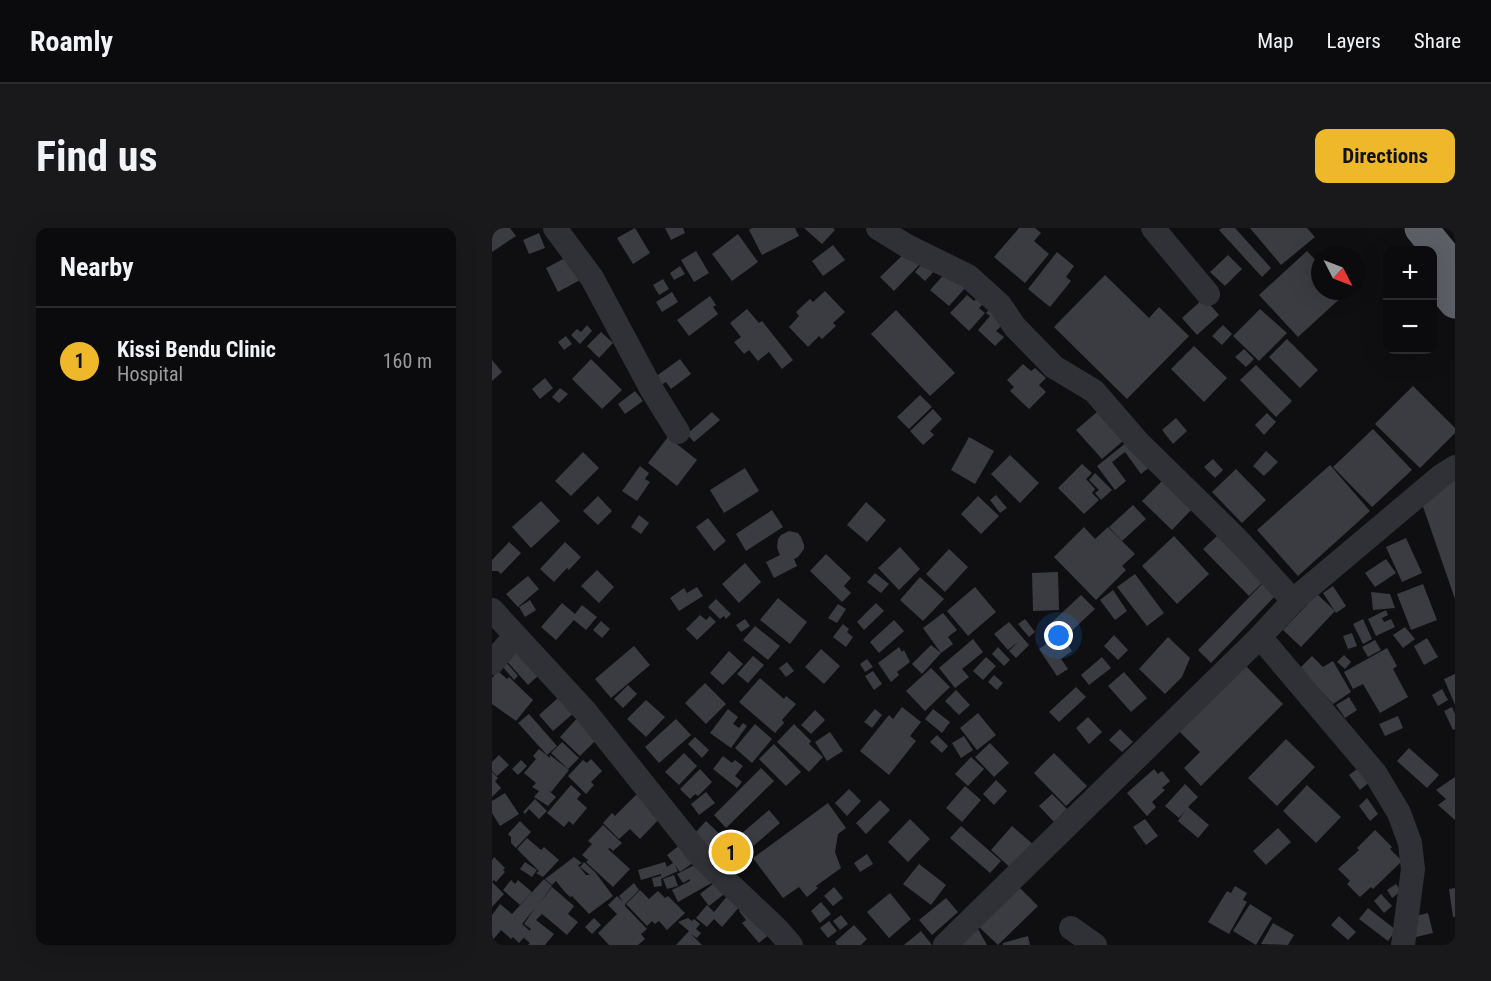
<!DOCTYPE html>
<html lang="en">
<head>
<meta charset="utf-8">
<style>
  :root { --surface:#0b0b0d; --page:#19191b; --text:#f1f3f6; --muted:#9a9b9d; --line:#2b2b2e; --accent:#eeb82a }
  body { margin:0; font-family:"Roboto Condensed",sans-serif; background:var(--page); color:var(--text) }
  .controls { position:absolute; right:18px; top:18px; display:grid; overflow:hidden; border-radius:12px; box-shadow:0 6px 24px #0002 }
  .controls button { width:54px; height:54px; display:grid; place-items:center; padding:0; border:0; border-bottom:2px solid var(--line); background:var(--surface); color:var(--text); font:30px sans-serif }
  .compass { position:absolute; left:819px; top:18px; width:54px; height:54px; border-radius:50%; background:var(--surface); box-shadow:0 6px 24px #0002; rotate:132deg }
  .you { position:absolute; left:567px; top:408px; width:21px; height:21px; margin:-15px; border:4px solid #fff; border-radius:50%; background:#1a73e8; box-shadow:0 0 0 9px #1a73e833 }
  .badge { display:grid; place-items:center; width:39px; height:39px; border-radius:50%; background:var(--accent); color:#111; font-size:20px; font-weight:700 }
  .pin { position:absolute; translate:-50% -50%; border:3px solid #fff; box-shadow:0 2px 6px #0006 }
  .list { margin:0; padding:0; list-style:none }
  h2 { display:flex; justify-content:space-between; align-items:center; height:78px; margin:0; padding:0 24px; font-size:26px }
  h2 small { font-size:20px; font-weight:400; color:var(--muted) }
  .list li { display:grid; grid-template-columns:39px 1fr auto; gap:18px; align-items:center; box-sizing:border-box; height:108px; padding:0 24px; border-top:2px solid var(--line) }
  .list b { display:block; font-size:22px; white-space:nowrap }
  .list p { margin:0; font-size:20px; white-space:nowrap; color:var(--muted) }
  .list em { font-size:20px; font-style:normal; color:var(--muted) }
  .map { position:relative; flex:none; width:963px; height:717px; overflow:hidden; border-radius:12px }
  header { display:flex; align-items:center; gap:36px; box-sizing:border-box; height:84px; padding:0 30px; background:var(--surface); border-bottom:2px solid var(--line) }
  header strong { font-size:28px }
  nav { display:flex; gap:33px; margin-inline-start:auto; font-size:21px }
  .intro { display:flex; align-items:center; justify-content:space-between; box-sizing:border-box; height:144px; padding:0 36px }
  h1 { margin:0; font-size:42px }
  .button { padding:15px 27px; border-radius:12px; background:var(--accent); color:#111; font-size:21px; font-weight:700 }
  main { display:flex; gap:36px; padding:0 36px }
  aside { flex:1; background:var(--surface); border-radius:12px; box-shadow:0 6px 24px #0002 }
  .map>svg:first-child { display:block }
  .building { fill:#3b3c41 }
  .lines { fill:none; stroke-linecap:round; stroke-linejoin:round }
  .minor { stroke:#303136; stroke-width:24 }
  .highway { stroke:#5d5f66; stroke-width:33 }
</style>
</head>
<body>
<header>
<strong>Roamly</strong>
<nav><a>Map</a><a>Layers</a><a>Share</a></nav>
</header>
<div class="intro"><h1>Find us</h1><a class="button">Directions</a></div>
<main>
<aside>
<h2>Nearby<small></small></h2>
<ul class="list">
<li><span class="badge">1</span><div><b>Kissi Bendu Clinic</b><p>Hospital</p></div><em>160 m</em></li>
</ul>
</aside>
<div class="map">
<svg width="963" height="717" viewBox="0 0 963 717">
  <rect width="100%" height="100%" fill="#0f0f11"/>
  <g class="building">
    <path d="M5,0H18L24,8L0,24V3Z"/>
    <path d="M143,0L158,25L141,36L125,10Z"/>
    <path d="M173,0H191L193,5L179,12Z"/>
    <path d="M260,0H303L307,8L270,27L257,2Z"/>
    <path d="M312,0H341L343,2L330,16Z"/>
    <path d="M527,0H543L549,5L542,13L557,26L533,55L502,29Z"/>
    <path d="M730,0H743L779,40L770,49L727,2Z"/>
    <path d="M758,0H815L823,9L789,37Z"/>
    <path d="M47,5L53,20L37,26L31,12Z"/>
    <path d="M246,6L266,34L240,53L220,26Z"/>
    <path d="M341,17L353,32L331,48L320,33Z"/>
    <path d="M204,23L217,45L202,54L189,32Z"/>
    <path d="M415,23L428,36L402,63L388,49Z"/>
    <path d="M815,23L828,37V63H852L854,65L806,109L767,67Z"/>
    <path d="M565,24L582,38L574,49L579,53L558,79L536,61Z"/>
    <path d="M736,27L750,41L733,58L718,44Z"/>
    <path d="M75,29L88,52L66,64L54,40Z"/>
    <path d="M433,32L445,40L433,53L423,44Z"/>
    <path d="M188,38L193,46L182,52L178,45Z"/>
    <path d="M456,42L475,58L457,78L438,62Z"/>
    <path d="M613,47L657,90L667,79L697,108L635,171L562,99Z"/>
    <path d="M171,51L177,61L167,67L161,57Z"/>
    <path d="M333,63L353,84L341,95L344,98L330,111L327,108L316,119L297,99L307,88L304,84L318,71L321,74Z"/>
    <path d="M180,64L186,74L170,84L164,74Z"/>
    <path d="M475,67L482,73L488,67L494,73L487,80L493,85L477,103L458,85Z"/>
    <path d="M218,68L224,77L221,79L226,86L197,108L185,92Z"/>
    <path d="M712,70L727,87L705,107L690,90Z"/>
    <path d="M500,78L510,97L504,103L512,109L503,118L486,102L498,88L494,85Z"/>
    <path d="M255,81L267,95L270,93L301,132L290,141L277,124L266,133L257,122L252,126L242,114L249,109L238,95Z"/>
    <path d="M768,81L795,105L767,133L741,108Z"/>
    <path d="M404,82L463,145L438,168L379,106Z"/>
    <path d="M95,97L100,103L88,116L79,107L85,101L89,104Z"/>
    <path d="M731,97L740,106L730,117L720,108Z"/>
    <path d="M109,104L121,115L107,130L95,118Z"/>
    <path d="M74,108L80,116L72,122L66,114Z"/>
    <path d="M795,111L826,142L808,160L777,129Z"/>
    <path d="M702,118L735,150L712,174L679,141Z"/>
    <path d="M752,121L762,131L754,139L743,129Z"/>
    <path d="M99,131L130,162L110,181L80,151Z"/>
    <path d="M188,131L199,146L179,161L174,154L169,157L163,149Z"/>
    <path d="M0,132L10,144L0,153Z"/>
    <path d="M531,136L539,143L543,140L554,150L547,157L554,164L537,181L518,163L522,159L515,152Z"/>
    <path d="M764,137L800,173L784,189L748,152Z"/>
    <path d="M53,150L61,160L48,171L40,161Z"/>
    <path d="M921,158L963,200V205L928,240L883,196Z"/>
    <path d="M68,160L76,166L67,175L60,169Z"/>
    <path d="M143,163L151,173L133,186L126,176Z"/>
    <path d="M428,167L440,179L417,201L405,189Z"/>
    <path d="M441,181L450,191L438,203L442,207L431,217L418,203Z"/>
    <path d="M220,184L228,192L202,214L195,206Z"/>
    <path d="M605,184L631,213L610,231L584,202Z"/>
    <path d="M775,185L784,194L772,207L763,197Z"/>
    <path d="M684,190L695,203L681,216L670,202Z"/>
    <path d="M881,201L920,242L880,279L841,239Z"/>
    <path d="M176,209L205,232L185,258L156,235Z"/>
    <path d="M477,209L502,223L483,256L459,242Z"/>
    <path d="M639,211L659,238L649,246L633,224L620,234L634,253L623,262L605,238Z"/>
    <path d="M774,223L786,234L772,248L761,238Z"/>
    <path d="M91,224L107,240L79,268L63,253Z"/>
    <path d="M518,227L547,255L528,275L499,246Z"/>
    <path d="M721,231L731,242L723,250L712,239Z"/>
    <path d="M590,236L600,245L594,251L603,261L600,265L607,272L592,286L566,260Z"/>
    <path d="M838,237L878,283L806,348L765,302Z"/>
    <path d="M148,238L157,245L153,251L158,254L145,273L130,263Z"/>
    <path d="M253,240L267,263L232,285L218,262Z"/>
    <path d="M744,241L774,272L750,295L720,264Z"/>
    <path d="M963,243V371L927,267Z"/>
    <path d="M603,245L620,262L609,272L603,265L607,262L597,252Z"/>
    <path d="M670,253L699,282L680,302L650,273Z"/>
    <path d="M504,267L515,280L508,285L498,272Z"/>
    <path d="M106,268L120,283L106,297L91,283Z"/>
    <path d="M486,268L507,288L489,306L469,286Z"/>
    <path d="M49,273L68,293L39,320L20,299Z"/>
    <path d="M374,274L394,292L375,314L355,297Z"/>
    <path d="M641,277L654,291L630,313L617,299Z"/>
    <path d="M280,282L291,299L254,323L244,306Z"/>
    <path d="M147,287L157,295L149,306L139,299Z"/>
    <path d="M216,290L234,313L222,323L204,299Z"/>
    <path d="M592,299L603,311L616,299L643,326L630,338L634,342L604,372L562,329Z"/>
    <path d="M297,303L306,305L309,309L312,317V321L306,329L302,331L305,338L282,350L274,334L288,327L285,320L286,311L289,307Z"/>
    <path d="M682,308L717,346L685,376L650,338Z"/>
    <path d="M725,308L771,354L757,368L711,321Z"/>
    <path d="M914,310L930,345L910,354L894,319Z"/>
    <path d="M17,314L29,325L9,346L6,343H0V332Z"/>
    <path d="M73,314L89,329L77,342L75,340L62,354L48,341Z"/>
    <path d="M408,319L428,341L407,362L386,340Z"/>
    <path d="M457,321L476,339L453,364L434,346Z"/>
    <path d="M334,326L359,350L352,358L359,365L350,374L318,343Z"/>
    <path d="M894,331L904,345L883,359L873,345Z"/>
    <path d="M253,335L269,354L247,375L230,356Z"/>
    <path d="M105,342L122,359L107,375L89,358Z"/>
    <path d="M566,344L567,382L541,383L540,345Z"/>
    <path d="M383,345L397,356L389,365L375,354Z"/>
    <path d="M643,346L672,385L655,398L625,359Z"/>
    <path d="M36,348L47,361L26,379L14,366Z"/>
    <path d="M428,349L452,371L431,393L408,372Z"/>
    <path d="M771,355L784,367L719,435L706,422Z"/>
    <path d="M931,356L945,392L919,402L905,366Z"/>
    <path d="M841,358L854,378L844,385L831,365Z"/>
    <path d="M205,359L211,368L187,383L178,370L192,360L195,365Z"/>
    <path d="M483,359L504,384L476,408L455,383Z"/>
    <path d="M621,362L635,383L623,392L608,372Z"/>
    <path d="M879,364L898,366L903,380L881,382Z"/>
    <path d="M825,366L843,383L809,419L791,402Z"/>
    <path d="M589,367L603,381L573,409L559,395Z"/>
    <path d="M286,370L315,394L298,416L268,392Z"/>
    <path d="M224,371L239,386L234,391L232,388L228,391L216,379Z"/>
    <path d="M38,372L44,382L33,389L27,379Z"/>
    <path d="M70,375L83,386L90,377L105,389L94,402L82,392L64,412L49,399Z"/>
    <path d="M384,375L392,383L372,402L365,394Z"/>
    <path d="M346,376L354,381L345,395L336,390Z"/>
    <path d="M894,382L896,387L890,390L892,394L899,391L903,399L884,408L876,391Z"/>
    <path d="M451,385L465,402L456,409L461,416L449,425L430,446L420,436L439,417L449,425L431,400Z"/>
    <path d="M208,387L214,392L218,388L224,394L205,412L194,401Z"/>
    <path d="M253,391L258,398L249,404L244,397Z"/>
    <path d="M533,391L543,404L537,409L526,396Z"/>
    <path d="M871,391L880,411L871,416L861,396Z"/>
    <path d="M402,392L412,403L387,425L378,414Z"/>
    <path d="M109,393L118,401L110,410L101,402Z"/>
    <path d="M517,394L537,417L524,430L517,423L526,414L516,422L502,406Z"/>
    <path d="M351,396L357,401L355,404L361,409L354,419L341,409Z"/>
    <path d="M263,398L288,418L276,432L251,412Z"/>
    <path d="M913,399L923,411L911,420L901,407Z"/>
    <path d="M860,405L865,418L856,421L851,408Z"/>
    <path d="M569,406L580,423L569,431L576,441L565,448L547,421Z"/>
    <path d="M622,407L636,422L626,432L612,418Z"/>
    <path d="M676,409L698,430L690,449L673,466L647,441Z"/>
    <path d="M935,410L946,429L932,437L922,418Z"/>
    <path d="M481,411L491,424L470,441L477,449L463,460L447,440Z"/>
    <path d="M883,412L889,422L876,429L870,419Z"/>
    <path d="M29,418L47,447L36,457L13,431Z"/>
    <path d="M142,418L158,437L119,470L103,451Z"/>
    <path d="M407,419L410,424L412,422L418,434L405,444L407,447L399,454L386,435Z"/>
    <path d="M506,419L518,432L512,438L500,426Z"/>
    <path d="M895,420L905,438L901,441L916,469L888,485L871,456L861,461L852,444Z"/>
    <path d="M329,421L348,438L332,456L313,439Z"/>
    <path d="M237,423L251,436L231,457L218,445Z"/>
    <path d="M852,427L859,434L853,441L845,434Z"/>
    <path d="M261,428L272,437L256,455L245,446Z"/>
    <path d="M820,428L831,439L841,433L859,464L841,476L808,440Z"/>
    <path d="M494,429L504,438L491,452L481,443Z"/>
    <path d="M610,429L619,440L597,457L589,447Z"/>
    <path d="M375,431L381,439L373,444L368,436Z"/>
    <path d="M14,434L26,448L22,452L10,438Z"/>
    <path d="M295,434L302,443L294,449L287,440Z"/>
    <path d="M752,436L791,476L709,558L692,540L708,524L685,501Z"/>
    <path d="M439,440L458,459L433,483L414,463Z"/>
    <path d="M6,443L15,451L17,449L41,472L24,493L0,476V450Z"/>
    <path d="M381,443L390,456L382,462L373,448Z"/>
    <path d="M632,444L655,470L639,484L616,458Z"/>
    <path d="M963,446V477L952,451Z"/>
    <path d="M502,447L511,455L505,462L496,454Z"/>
    <path d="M268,450L292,471L294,468L304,476L290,492L292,495L283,505L247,474Z"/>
    <path d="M213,455L234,476L214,496L193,475Z"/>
    <path d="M136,457L145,466L131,480L122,471Z"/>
    <path d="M584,459L594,469L567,494L557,484Z"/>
    <path d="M76,461L91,477L61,503L47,487Z"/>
    <path d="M950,461L956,472L946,478L940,467Z"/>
    <path d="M464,462L478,477L467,487L453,473Z"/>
    <path d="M857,469L865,482L853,490L844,477Z"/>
    <path d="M154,472L173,489L154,509L135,491Z"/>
    <path d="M410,479L429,494L418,508L424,513L397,547L368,523L397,487L401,491Z"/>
    <path d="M960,479L963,486V501L961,502L952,483Z"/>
    <path d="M236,481L246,489L241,496L247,500L251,495L255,498L239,520L218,505Z"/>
    <path d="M383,481L390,487L380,500L372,494Z"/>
    <path d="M441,481L458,494L450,505L433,491Z"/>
    <path d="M323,482L333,492L319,506L309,497Z"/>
    <path d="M486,485L504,507L485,522L468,500Z"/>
    <path d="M37,486L65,518L55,527L26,495Z"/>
    <path d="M88,487L109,507L88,528L68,509Z"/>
    <path d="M906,488L911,500L893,508L887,496Z"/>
    <path d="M596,489L610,504L597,516L584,500Z"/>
    <path d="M184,491L199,507L167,535L153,519Z"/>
    <path d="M263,496L280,511L260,535L243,520Z"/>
    <path d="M302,496L319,513L317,516L331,529L317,544L285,514Z"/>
    <path d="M628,501L641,514L630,524L617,512Z"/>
    <path d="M338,504L351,523L335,533L323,514Z"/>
    <path d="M445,507L456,518L450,525L438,514Z"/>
    <path d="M472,508L481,522L469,530L460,515Z"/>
    <path d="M203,509L217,522L210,530L196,516Z"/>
    <path d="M794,511L823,539L785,578L756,550Z"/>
    <path d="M70,514L87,530L76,541L59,525Z"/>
    <path d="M498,515L517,535L502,549L483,529Z"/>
    <path d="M282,516L309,544L294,558L267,531Z"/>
    <path d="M917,520L947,547L935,560L905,533Z"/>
    <path d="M47,521L58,530V527L77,542L59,564L57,563L64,569L56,578L42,569L47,563L40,559L44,555L32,545L44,531L41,528Z"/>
    <path d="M192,525L205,538L187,557L173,544Z"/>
    <path d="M562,525L595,558L574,578L542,545Z"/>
    <path d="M7,527L17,537L5,548L0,543V534Z"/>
    <path d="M231,528L240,535L243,532L251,538L243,548L250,554L245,560L221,541Z"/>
    <path d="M479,529L492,541L476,558L463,546Z"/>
    <path d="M99,531L110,543L99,554L102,557L94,566L76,548L91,532L95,535Z"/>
    <path d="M29,532L35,538L26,547L20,541Z"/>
    <path d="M869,538L880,552L868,562L857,547Z"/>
    <path d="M269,540L282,553L234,600L222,587Z"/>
    <path d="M208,541L220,554L206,568L203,566L198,571L188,561Z"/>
    <path d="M662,541L666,546L670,543L678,553L670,560L673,562L660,574L664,579L655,588L635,565Z"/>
    <path d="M0,544L6,550L3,553L9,560L0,569Z"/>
    <path d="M963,549V592L946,577L954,571L944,562Z"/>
    <path d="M504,552L515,563L502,577L491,566Z"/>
    <path d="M693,556L706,569L696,579L717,597L706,610L686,593L693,583L687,590L673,578Z"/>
    <path d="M79,557L89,566L85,571L95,580L81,597L77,593L72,599L55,585Z"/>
    <path d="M815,557L849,589L824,615L791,583Z"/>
    <path d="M473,558L489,572L470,594L454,580Z"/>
    <path d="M357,561L369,573L355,588L343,575Z"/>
    <path d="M214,564L223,575L207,587L199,576Z"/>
    <path d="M13,565L27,586L8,598L0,585V573Z"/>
    <path d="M146,565L170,588L148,611L138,601L127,611L111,595L120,585L123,588Z"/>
    <path d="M560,566L575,581L562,594L547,578Z"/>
    <path d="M875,570L886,586L878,593L867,578Z"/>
    <path d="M43,571L55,583L47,591L37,581L33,586L31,584Z"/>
    <path d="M388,572L398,582L374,606L364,595Z"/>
    <path d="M336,575L354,600L346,606L343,624L349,640L324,658L326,660L315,669L307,659L291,670L261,630Z"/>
    <path d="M277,582L288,595L232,643L221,630Z"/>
    <path d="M418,591L438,611L416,634L396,614Z"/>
    <path d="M653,591L666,608L654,617L641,599Z"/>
    <path d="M28,593L39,604L24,620L19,615V609L16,606Z"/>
    <path d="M214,593L235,613L221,626L218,623L188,644L183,637L186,643L169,651L170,658L162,659L160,650L169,648V646L149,652L146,642L173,634L175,639L181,635L175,627L202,606Z"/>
    <path d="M111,597L130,615L121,623L118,620L116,621L138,641L121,659L94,634L96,632L90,627L100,616L96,613Z"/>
    <path d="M469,598L509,633L498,645L458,610Z"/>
    <path d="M520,598L543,618L521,642L499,622Z"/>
    <path d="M786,600L799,614L774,637L761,623Z"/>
    <path d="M883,602L900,619L898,621L910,633L881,661L879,659L868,669L855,656L858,653L846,641L867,622L865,620Z"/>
    <path d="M35,610L49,622L52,619L67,632L51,649L44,645L47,643L25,621Z"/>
    <path d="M375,626L381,636L368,644L362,635Z"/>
    <path d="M2,629L13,640L11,642L13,644L4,654L2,652L0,654L12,666L0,679V632Z"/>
    <path d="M82,629L90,635L86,637L94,647H98L88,639L92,634L103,644L121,668L97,686L80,668L78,669L72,663L64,653L60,657L53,651Z"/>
    <path d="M33,634L45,642L40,649L28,641Z"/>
    <path d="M206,635L223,653L186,674L180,662L198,653V651L191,655L185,646Z"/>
    <path d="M427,636L454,657L439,677L411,656Z"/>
    <path d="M236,644L245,656L217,678L208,666Z"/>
    <path d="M182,647L186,658L175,661L171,651Z"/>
    <path d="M52,651L60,658L46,677L60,659L82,678L76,686L86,694L75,707L50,686L44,692L62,706L53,717H36L38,715L32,710L39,701L32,696L43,680L30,696L38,703L27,715L21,709L19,711L9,702L0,713V687L8,676L20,686Z"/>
    <path d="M19,652L23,656L26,652L40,664L28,677L11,662Z"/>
    <path d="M142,655L147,662L133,676V678L155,701L149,706L153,711L146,717H117L106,705L125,686L116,677L125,668L131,674L127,668Z"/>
    <path d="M904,656L909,663L900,670L895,662Z"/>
    <path d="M743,658L755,665L751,672L755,674L737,706L716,694L735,663L739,665Z"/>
    <path d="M342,659L351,670L341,678L332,668Z"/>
    <path d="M528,660L546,678L506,717L487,699Z"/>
    <path d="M963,660V689H961L957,661Z"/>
    <path d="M148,662L157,671L166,663L173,670L176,668L193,685L175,702L167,693L163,696L160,693L155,698L134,676Z"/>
    <path d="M398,665L419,691L397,710L375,684Z"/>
    <path d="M889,666L900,678L892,685L882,673Z"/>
    <path d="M236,667L248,678L230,699L222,691L215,699L204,690L215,677L222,684Z"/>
    <path d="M454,670L466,684L440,707L427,692Z"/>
    <path d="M260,673L290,696L267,715L250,695L254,692L247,683Z"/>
    <path d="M329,674L339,686L328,695L319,683Z"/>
    <path d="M758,676L780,690L764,717L741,703Z"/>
    <path d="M876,680L904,702L896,713L867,691Z"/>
    <path d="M936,685L941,705L924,709L919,689Z"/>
    <path d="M349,687L356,696L348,702L341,693Z"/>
    <path d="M847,688L864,704L856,712L839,697Z"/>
    <path d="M102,690L109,697L100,706L93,699Z"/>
    <path d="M196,690L200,693L202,691L208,696L204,701L209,705L205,710L199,706L210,717H184L197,703L186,694Z"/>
    <path d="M337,693L345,703L336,710L328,700Z"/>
    <path d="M781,695L802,707L796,717L769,716Z"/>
    <path d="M362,697L375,711L369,717H345L343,714Z"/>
    <path d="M486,701L495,717H458Z"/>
    <path d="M429,703L440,717H412Z"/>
    <path d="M536,708L538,717H511V715Z"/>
  </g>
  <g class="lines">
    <g class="minor">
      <path d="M63,0L100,50L160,162L186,204"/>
      <path d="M386,0L415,18L476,48L508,77L523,99L562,139L602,163L647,215L744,310L797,368L804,370"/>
      <path d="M661,0L716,66"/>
      <path d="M0,382L93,483L211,631L286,702L299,717"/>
      <path d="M768,409L883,545L907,585L918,615L921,641L911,717"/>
      <path d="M0,435L23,408"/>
      <path d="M579,700L603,717"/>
      <path d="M453,717L768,409L804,370L949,248L963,239"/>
    </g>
    <g class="highway">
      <path d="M929,0L963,42"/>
      <path d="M940,46L963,74"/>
    </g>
  </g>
</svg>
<div class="controls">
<button>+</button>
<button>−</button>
</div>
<svg class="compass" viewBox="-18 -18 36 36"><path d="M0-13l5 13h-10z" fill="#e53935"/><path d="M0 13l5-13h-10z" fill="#9a9b9d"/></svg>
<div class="you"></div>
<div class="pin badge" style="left:239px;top:624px">1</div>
</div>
</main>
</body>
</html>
